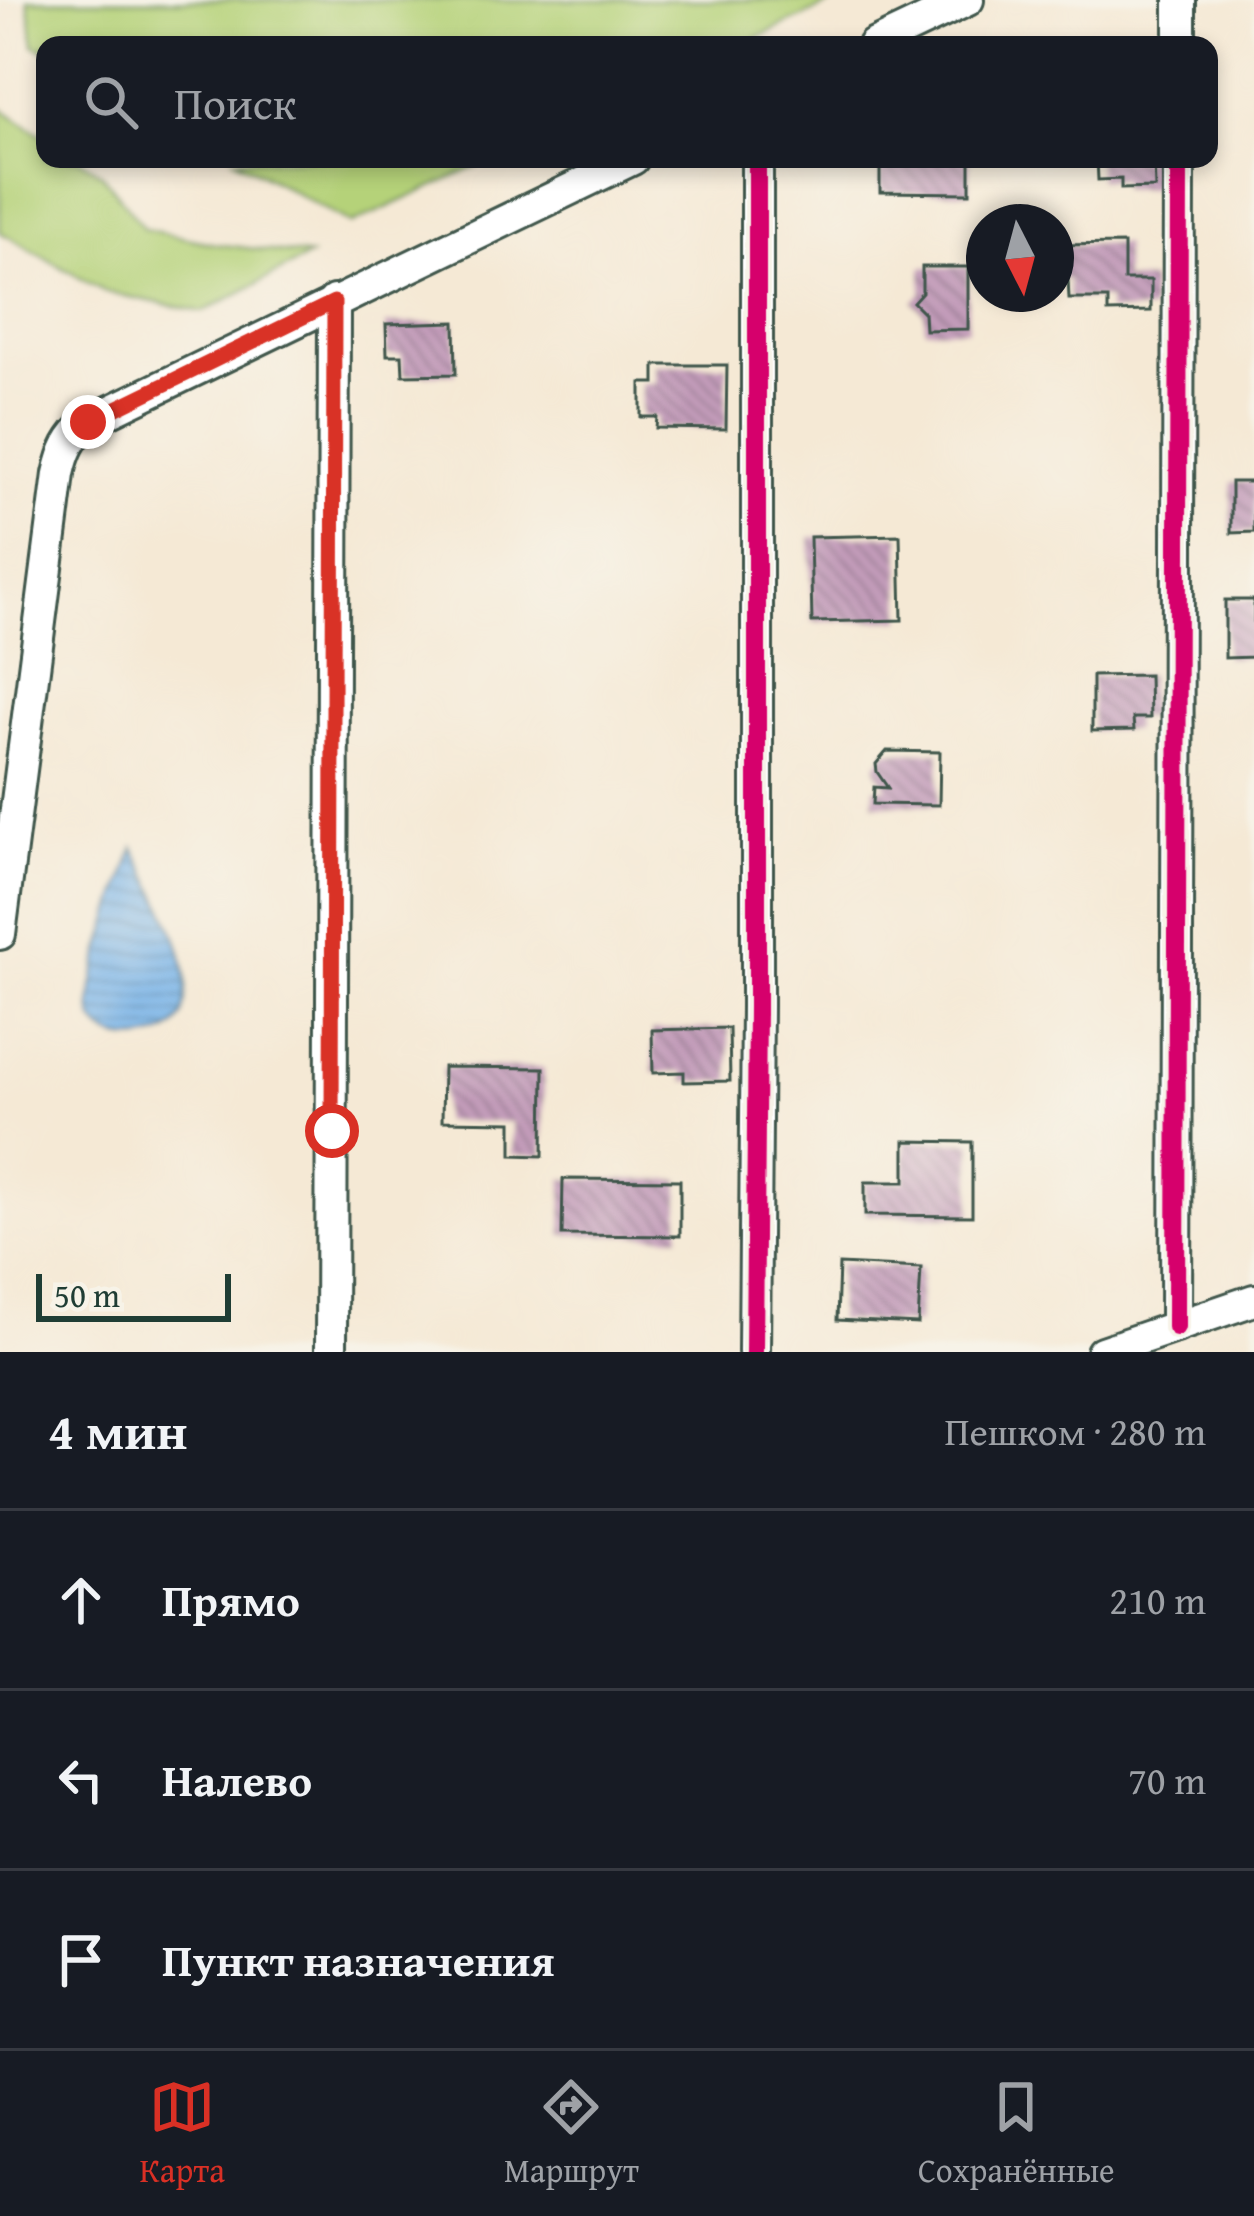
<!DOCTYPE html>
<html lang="ru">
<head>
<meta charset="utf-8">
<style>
  :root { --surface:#171b24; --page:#20242c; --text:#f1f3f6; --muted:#9ea1a6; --line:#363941; --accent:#d93025 }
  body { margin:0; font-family:"Gentium Book Plus",serif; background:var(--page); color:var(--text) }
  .compass { position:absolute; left:966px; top:204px; width:108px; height:108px; border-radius:50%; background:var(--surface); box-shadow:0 6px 18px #0003; rotate:174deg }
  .scale { position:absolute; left:36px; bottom:30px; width:195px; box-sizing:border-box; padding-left:12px; border:6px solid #1f3d34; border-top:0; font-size:33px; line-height:42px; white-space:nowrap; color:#1f3d34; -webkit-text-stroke:9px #f7f3e8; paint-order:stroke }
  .stop { position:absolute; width:36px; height:36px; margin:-27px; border:9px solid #d93025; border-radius:50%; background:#fff }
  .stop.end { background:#d93025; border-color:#fff; box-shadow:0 3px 12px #0008 }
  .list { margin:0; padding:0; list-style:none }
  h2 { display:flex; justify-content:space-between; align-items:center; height:156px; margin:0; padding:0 48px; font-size:51px }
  h2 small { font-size:39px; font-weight:400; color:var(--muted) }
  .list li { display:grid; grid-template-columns:78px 1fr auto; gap:36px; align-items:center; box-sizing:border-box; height:180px; padding:0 48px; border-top:3px solid var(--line) }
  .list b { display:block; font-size:45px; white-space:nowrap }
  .list em { font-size:39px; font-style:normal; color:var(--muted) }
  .icon { flex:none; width:66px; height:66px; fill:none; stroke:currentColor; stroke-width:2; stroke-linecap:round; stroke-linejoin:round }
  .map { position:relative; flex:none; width:1254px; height:1352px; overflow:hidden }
  .search { position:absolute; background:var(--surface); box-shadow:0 6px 18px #0003; left:36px; right:36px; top:36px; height:132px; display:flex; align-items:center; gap:30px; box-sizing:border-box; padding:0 42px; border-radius:24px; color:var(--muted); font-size:45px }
  .sheet { height:696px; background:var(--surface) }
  nav { display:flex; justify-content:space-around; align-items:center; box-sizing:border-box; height:168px; border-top:3px solid var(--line); background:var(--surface); font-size:33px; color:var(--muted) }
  nav a { display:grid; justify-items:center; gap:6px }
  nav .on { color:var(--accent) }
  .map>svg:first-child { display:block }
  .grass { fill:#b5d279; stroke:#6a8856; stroke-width:3 }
  .water { fill:url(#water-rules); stroke:#4b788e; stroke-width:3 }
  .building { fill:url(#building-back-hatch) }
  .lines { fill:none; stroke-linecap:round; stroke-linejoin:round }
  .minor-casing { stroke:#3f574c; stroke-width:36 }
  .minor { stroke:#fff; stroke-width:30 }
  .cycleway-casing { stroke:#f7f3e8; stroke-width:26 }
  .cycleway { stroke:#d6006c; stroke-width:18 }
  .route { stroke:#d93025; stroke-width:15 }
</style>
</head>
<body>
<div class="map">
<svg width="1254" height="1352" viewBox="0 0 1254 1352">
  <defs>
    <pattern id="water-rules" width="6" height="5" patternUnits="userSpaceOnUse" patternTransform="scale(3)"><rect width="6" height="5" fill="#77b2e8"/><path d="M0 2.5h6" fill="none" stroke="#6192bd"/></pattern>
    <pattern id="building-back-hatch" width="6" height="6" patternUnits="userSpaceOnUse" patternTransform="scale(3)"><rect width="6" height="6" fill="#c29bb9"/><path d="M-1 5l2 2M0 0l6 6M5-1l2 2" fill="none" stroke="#9d8097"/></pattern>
  </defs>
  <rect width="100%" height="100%" fill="#f7f3e8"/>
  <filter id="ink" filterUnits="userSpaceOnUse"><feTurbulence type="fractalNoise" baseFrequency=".00833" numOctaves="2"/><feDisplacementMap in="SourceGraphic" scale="24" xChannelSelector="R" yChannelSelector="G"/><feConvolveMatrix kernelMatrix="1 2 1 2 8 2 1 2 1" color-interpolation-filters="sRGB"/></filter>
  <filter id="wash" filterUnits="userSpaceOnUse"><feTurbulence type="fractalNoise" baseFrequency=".004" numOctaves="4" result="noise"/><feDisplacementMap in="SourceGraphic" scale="48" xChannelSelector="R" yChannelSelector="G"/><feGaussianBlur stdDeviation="2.7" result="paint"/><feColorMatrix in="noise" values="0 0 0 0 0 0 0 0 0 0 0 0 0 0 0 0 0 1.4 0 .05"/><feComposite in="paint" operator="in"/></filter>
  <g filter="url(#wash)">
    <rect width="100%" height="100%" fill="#f5e9d5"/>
    <g class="grass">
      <path d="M28,0H839L741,45H45V51L34,45Z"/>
      <path d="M0,108L45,137V159H79L101,173L144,229L215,244L310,256L203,312L105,292L0,232Z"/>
      <path d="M235,159H493L351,224Z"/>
    </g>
    <path class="water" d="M134,848C154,889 190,947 186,994C186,1002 184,1014 180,1020C162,1045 104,1048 93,1017C83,987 124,881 134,848Z"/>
    <g id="blocks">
      <g class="building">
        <path d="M898,159H970V193L880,192V163L898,164Z"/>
        <path d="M1097,159H1154L1155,188L1121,189V179L1098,180Z"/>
        <path d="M1124,244V280H1151V311L1108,312V299H1069L1068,279H1059V245Z"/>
        <path d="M922,267H968V329L925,330L924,313L913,302L922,292Z"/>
        <path d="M455,322L456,374L403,375L402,355H387L386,324Z"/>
        <path d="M655,365H727L726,429L656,428L657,417H641V383H655Z"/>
        <path d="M1231,482H1254V532L1231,533Z"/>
        <path d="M900,535L902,620L812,622L810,537Z"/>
        <path d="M1225,600H1254V657L1225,658Z"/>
        <path d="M1149,675L1150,718H1133L1134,730L1092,731V676Z"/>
        <path d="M887,751L940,752L939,805L873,804L874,787L888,788L877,772L876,764Z"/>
        <path d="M729,1028L730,1081L684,1082V1072L653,1073L652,1030Z"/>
        <path d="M443,1067L544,1068L543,1156L512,1155V1122L442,1121Z"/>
        <path d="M905,1141L972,1142V1216L865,1215V1182H905Z"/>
        <path d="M563,1179L680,1180V1236L562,1235Z"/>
        <path d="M839,1264L921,1268L918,1324L837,1320Z"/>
      </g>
    </g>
  </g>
  <g filter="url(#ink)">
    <use href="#blocks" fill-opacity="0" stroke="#3f574c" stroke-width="3"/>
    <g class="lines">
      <defs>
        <g id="minor">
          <path d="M873,45L968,0"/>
          <path d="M1180,45V0"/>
          <path d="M0,934L59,474C64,451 70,437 88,422L633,159"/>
          <path d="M1176,1327L1179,159"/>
          <path d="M331,1352L334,301"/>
          <path d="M754,1352L757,1006V159"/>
          <path d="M1102,1352L1254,1300"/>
        </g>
      </defs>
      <use href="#minor" class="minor-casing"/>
      <use href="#minor" class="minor"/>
      <defs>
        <g id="cycleway">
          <path d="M1176,1327L1179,159"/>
          <path d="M754,1352L757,1006V159"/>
        </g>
      </defs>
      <use href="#cycleway" class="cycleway-casing"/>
      <use href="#cycleway" class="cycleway"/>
    </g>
  </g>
  <g class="lines" filter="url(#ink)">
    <path class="route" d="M88,422L334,302L332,1131"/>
  </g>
</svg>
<svg class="compass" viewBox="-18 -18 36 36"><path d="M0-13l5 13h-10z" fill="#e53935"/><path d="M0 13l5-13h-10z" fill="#9ea1a6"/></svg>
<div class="scale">50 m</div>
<div class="stop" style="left:332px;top:1131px"></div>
<div class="stop end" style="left:88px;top:422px"></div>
<div class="search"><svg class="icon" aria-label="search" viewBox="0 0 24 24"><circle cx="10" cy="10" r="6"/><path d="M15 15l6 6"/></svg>Поиск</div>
</div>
<section class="sheet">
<h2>4 мин<small>Пешком · 280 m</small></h2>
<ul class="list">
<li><svg class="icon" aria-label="ahead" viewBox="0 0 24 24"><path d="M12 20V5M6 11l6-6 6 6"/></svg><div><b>Прямо</b></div><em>210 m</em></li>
<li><svg class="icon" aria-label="left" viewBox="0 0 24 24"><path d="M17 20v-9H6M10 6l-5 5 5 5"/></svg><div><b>Налево</b></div><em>70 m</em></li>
<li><svg class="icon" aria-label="arrive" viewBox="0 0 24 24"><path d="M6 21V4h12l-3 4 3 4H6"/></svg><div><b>Пункт назначения</b></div></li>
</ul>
</section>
<nav>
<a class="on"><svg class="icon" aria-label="map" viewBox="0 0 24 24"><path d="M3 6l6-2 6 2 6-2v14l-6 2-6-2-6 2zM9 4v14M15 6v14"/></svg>Карта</a>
<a><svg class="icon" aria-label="directions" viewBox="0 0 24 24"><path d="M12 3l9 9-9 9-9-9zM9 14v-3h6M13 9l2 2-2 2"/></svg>Маршрут</a>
<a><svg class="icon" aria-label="saved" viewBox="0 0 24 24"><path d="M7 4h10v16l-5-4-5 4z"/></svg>Сохранённые</a>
</nav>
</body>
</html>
